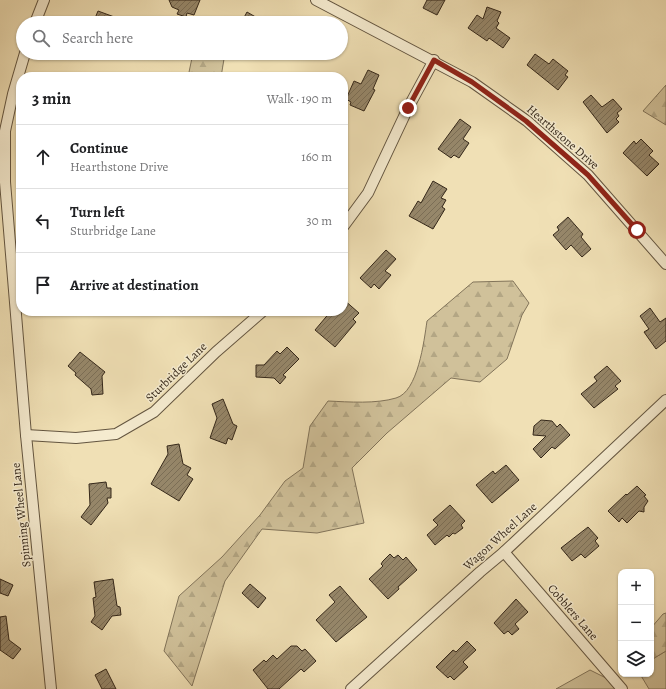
<!DOCTYPE html>
<html lang="en">
<head>
<meta charset="utf-8">
<style>
  :root { --surface:#fff; --page:#f2f2f2; --text:#202124; --muted:#757577; --line:#e0e0e0 }
  body { margin:0; font-family:Alegreya,serif; background:var(--page); color:var(--text) }
  .controls { position:absolute; right:12px; bottom:12px; display:grid; overflow:hidden; border-radius:8px; box-shadow:0 1px 3px #0004 }
  .controls button { width:36px; height:36px; display:grid; place-items:center; padding:0; border:0; border-bottom:1px solid var(--line); background:var(--surface); color:var(--text); font:20px sans-serif }
  .stop { position:absolute; width:12px; height:12px; margin:-9px; border:3px solid #8f2418; border-radius:50%; background:#fff }
  .stop.end { background:#8f2418; border-color:#fff; box-shadow:0 1px 4px #0008 }
  .list { margin:0; padding:0; list-style:none }
  h2 { display:flex; justify-content:space-between; align-items:center; height:52px; margin:0; padding:0 16px; font-size:17px }
  h2 small { font-size:13px; font-weight:400; color:var(--muted) }
  .list li { display:grid; grid-template-columns:26px 1fr auto; gap:12px; align-items:center; box-sizing:border-box; height:64px; padding:0 16px; border-top:1px solid var(--line) }
  .list b { display:block; font-size:15px; white-space:nowrap }
  .list p { margin:0; font-size:13px; white-space:nowrap; color:var(--muted) }
  .list em { font-size:13px; font-style:normal; color:var(--muted) }
  .icon { flex:none; width:22px; height:22px; fill:none; stroke:currentColor; stroke-width:2; stroke-linecap:round; stroke-linejoin:round }
  .map { position:relative; flex:none; width:666px; height:689px; overflow:hidden }
  .search { position:absolute; background:var(--surface); box-shadow:0 1px 3px #0004; left:16px; top:16px; width:332px; height:44px; display:flex; align-items:center; gap:10px; box-sizing:border-box; padding:0 14px; border-radius:22px; color:var(--muted); font-size:15px }
  .panel { position:absolute; background:var(--surface); box-shadow:0 1px 3px #0004; left:16px; top:72px; width:332px; height:244px; border-radius:16px }
  .map>svg:first-child { display:block }
  .green { fill:#d0c19a; stroke:#82745a }
  .forest { fill:url(#forest-firs); stroke:#82745a }
  .building { fill:url(#building-hatch); stroke:#342719 }
  .lines { fill:none; stroke-linecap:round; stroke-linejoin:round }
  .street-casing { stroke:#635540; stroke-width:12 }
  .street { stroke:#f5ebcf; stroke-width:10 }
  .route { stroke:#8f2418; stroke-width:5 }
  .labels { text-anchor:middle; dominant-baseline:central; stroke-width:3; stroke-linejoin:round; paint-order:stroke }
  .street-label { font-size:12px; fill:#342719; stroke:#f5ebcf }
</style>
</head>
<body>
<div class="map">
<svg width="666" height="689" viewBox="0 0 666 689">
  <defs>
    <pattern id="forest-firs" width="22" height="20" patternUnits="userSpaceOnUse"><rect width="22" height="20" fill="#d0c19a"/><path d="M5 1l3.5 6h-7zM16 11l3.5 6h-7z" fill="#b3a684"/></pattern>
    <pattern id="building-hatch" width="6" height="6" patternUnits="userSpaceOnUse"><rect width="6" height="6" fill="#96876a"/><path d="M-1 1l2-2M0 6l6-6M5 7l2-2" fill="none" stroke="#7b6e56"/></pattern>
  </defs>
  <rect width="100%" height="100%" fill="#f0e0b5"/>
  <filter id="stains"><feTurbulence type="fractalNoise" baseFrequency=".005" numOctaves="4"/><feColorMatrix values="0 0 0 0 .2 0 0 0 0 .09 0 0 0 0 .02 0 0 0 .5 -.17"/></filter>
  <radialGradient id="worn" r=".72"><stop offset=".6" stop-color="#630" stop-opacity="0"/><stop offset="1" stop-color="#630" stop-opacity=".3"/></radialGradient>
  <g class="green">
    <path d="M666,651V689H649L640,674H651V660Z"/>
    <path d="M590,670L606,678L616,689H556Z"/>
  </g>
  <g class="forest">
    <path d="M193,53H225L221,77H188Z"/>
    <path d="M666,85V125L643,111Z"/>
    <path d="M513,281L529,303L522,315L507,359L480,382L451,378L387,433L352,468L364,523L317,533L262,529L225,581L192,686L164,651L179,596L222,557L260,515L285,481L303,468L310,426L328,401C349,402 376,404 396,398C418,392 424,341 427,321L473,282Z"/>
    <path d="M666,613V651L651,660V628L663,614Z"/>
  </g>
  <g class="building">
    <path d="M169,0H200L194,15L187,13L186,17L177,14L179,10L172,7Z"/>
    <path d="M427,0H445L437,15L423,8Z"/>
    <path d="M487,7L501,12L497,21L499,23L496,28L510,38L503,48L489,38L487,41L468,28L477,15L483,19Z"/>
    <path d="M98,11L128,22V23H93Z"/>
    <path d="M247,12L266,23H241Z"/>
    <path d="M535,54L549,64L553,59L568,71L565,75L568,77L558,90L527,65Z"/>
    <path d="M368,70L379,75L373,89L375,90L364,111L350,105L351,102L346,99L354,81L361,84Z"/>
    <path d="M591,95L602,107L613,99L622,109L617,113L619,116L616,119L619,122L607,133L583,102Z"/>
    <path d="M460,119L471,127L463,139L469,143L459,158L454,155L451,158L438,149Z"/>
    <path d="M641,139L653,151L649,155L659,164L647,176L623,153L634,141L636,144Z"/>
    <path d="M433,181L447,189L441,198L446,200L442,207L445,209L433,229L409,216L418,201L421,203Z"/>
    <path d="M568,217L583,234L581,237L591,249L582,257L571,245L566,250L553,235L559,230L557,227Z"/>
    <path d="M386,250L396,259L385,271L391,275L379,289L374,284L371,288L360,278Z"/>
    <path d="M343,299L359,313L353,319L356,322L335,347L315,330L331,311H343Z"/>
    <path d="M650,308L660,322L666,318V341L656,349L644,332L649,329L640,316Z"/>
    <path d="M287,347L299,359L283,375L286,377L280,384L274,378L256,377V365H264L277,351L280,354Z"/>
    <path d="M80,352L105,372L102,376L103,394L92,395L91,389L75,375L76,373L68,366Z"/>
    <path d="M607,366L621,381L615,386L618,389L594,408L581,394L597,381L594,377Z"/>
    <path d="M223,399L233,424L237,426L232,440L228,438L226,444L210,438L217,418L212,404Z"/>
    <path d="M541,420L552,421L557,427L560,424L570,435L555,449L552,447L541,458L533,449L546,436L533,435L534,426Z"/>
    <path d="M179,444L183,464L191,468L187,475L193,479L179,501L151,484L168,454L167,446Z"/>
    <path d="M506,465L519,480L492,503L476,485L493,471L495,474Z"/>
    <path d="M106,482L107,488H111V498H107L108,503L91,525L81,517L90,505L89,484Z"/>
    <path d="M637,486L646,495L644,496L648,501L644,507V512L639,511L627,523L622,518L619,522L608,511L626,494L627,495Z"/>
    <path d="M450,505L465,521L461,525L463,528L455,534L453,533L449,537L447,535L435,545L427,535L438,525L433,520Z"/>
    <path d="M588,527L598,538L595,541L599,546L585,558L581,554L572,561L561,548Z"/>
    <path d="M390,554L394,558L398,555L403,560L406,557L417,570L398,587L399,589L388,599L369,579L383,566L381,564L383,561Z"/>
    <path d="M0,579L13,585L8,596L0,593Z"/>
    <path d="M113,579L117,606L120,607L121,615L112,616L102,630L91,622L95,616L93,598L96,597L94,582Z"/>
    <path d="M250,584L266,598L258,608L242,593Z"/>
    <path d="M340,586L367,617L336,642L316,620L335,602L329,595Z"/>
    <path d="M516,599L528,612L515,624L519,629L512,635L508,631L504,634L494,623Z"/>
    <path d="M6,616L9,640L21,649L13,659L0,650V617Z"/>
    <path d="M467,641L476,650L463,662L468,667L454,680L450,676L448,678L436,667L453,650L456,652Z"/>
    <path d="M291,646H297L302,651L305,649L316,661L304,672L301,669L279,689H268L253,670L264,660L266,662L273,655L277,659Z"/>
    <path d="M106,669L116,689H102L95,675Z"/>
  </g>
  <g class="lines">
    <defs>
      <g id="street">
        <path d="M316,0L472,82L527,121L588,175L666,264"/>
        <path d="M35,23L44,0"/>
        <path d="M25,53L13,94L5,131V182L26,435L51,689"/>
        <path d="M343,227L368,193L408,108L434,60"/>
        <path d="M26,435L76,438L116,434L154,412L216,352L263,311"/>
        <path d="M504,552L622,689"/>
        <path d="M351,689L480,572L504,552L666,400"/>
      </g>
    </defs>
    <use href="#street" class="street-casing"/>
    <use href="#street" class="street"/>
  </g>
  <g class="lines">
    <path class="route" d="M408,108L434,60L472,82L526,121L588,175L637,230"/>
  </g>
  <g class="labels">
    <g class="street-label">
      <text transform="translate(563 137) rotate(41)">Hearthstone Drive</text>
      <text transform="translate(176 372) rotate(-44)">Sturbridge Lane</text>
      <text transform="translate(21 515) rotate(-96)">Spinning Wheel Lane</text>
      <text transform="translate(500 536) rotate(-42)">Wagon Wheel Lane</text>
      <text transform="translate(573 612) rotate(49)">Cobblers Lane</text>
    </g>
  </g>
  <rect width="100%" height="100%" filter="url(#stains)"/>
  <rect width="100%" height="100%" fill="url(#worn)"/>
</svg>
<div class="controls">
<button>+</button>
<button>−</button>
<button><svg class="icon" aria-label="layers" viewBox="0 0 24 24"><path d="M12 4l9 5-9 5-9-5zM3 14l9 5 9-5"/></svg></button>
</div>
<div class="stop" style="left:637px;top:230px"></div>
<div class="stop end" style="left:408px;top:108px"></div>
<div class="search"><svg class="icon" aria-label="search" viewBox="0 0 24 24"><circle cx="10" cy="10" r="6"/><path d="M15 15l6 6"/></svg>Search here</div>
<section class="panel">
<h2>3 min<small>Walk · 190 m</small></h2>
<ul class="list">
<li><svg class="icon" aria-label="ahead" viewBox="0 0 24 24"><path d="M12 20V5M6 11l6-6 6 6"/></svg><div><b>Continue</b><p>Hearthstone Drive</p></div><em>160 m</em></li>
<li><svg class="icon" aria-label="left" viewBox="0 0 24 24"><path d="M17 20v-9H6M10 6l-5 5 5 5"/></svg><div><b>Turn left</b><p>Sturbridge Lane</p></div><em>30 m</em></li>
<li><svg class="icon" aria-label="arrive" viewBox="0 0 24 24"><path d="M6 21V4h12l-3 4 3 4H6"/></svg><div><b>Arrive at destination</b></div></li>
</ul>
</section>
</div>
</body>
</html>
